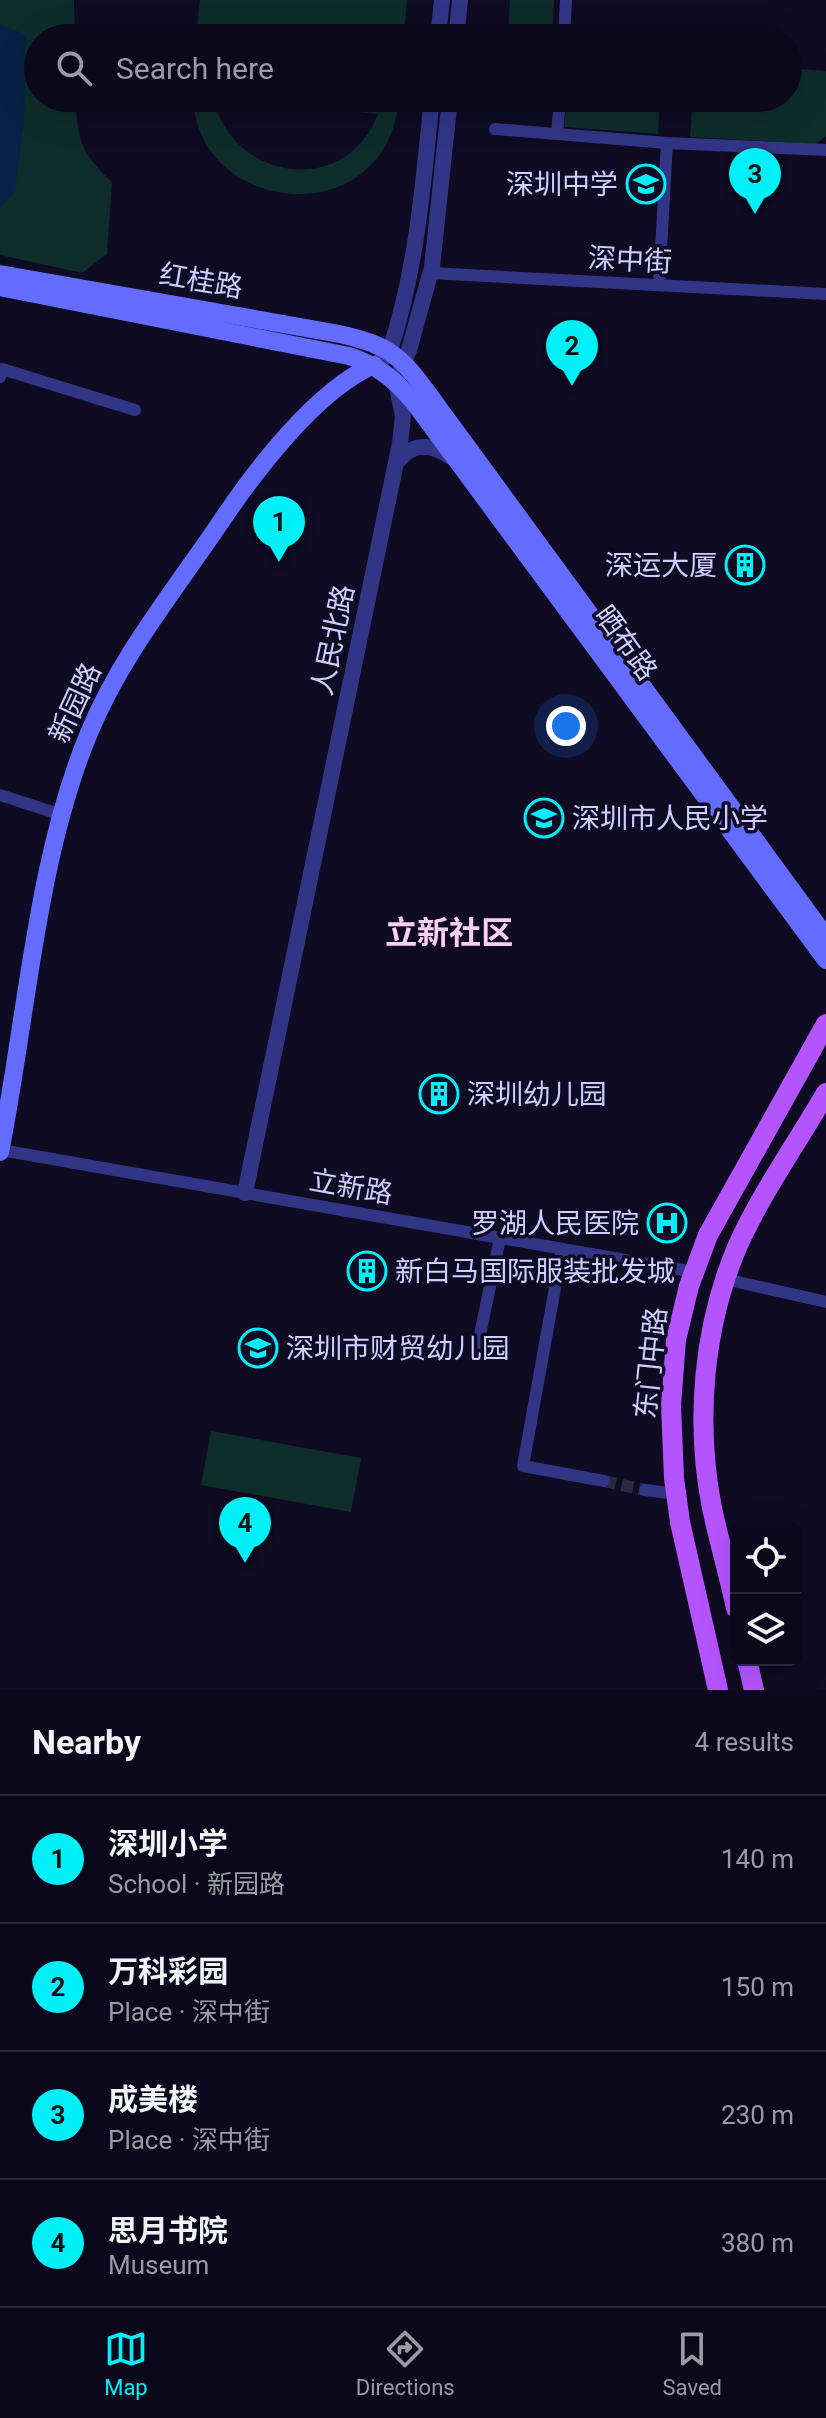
<!DOCTYPE html>
<html lang="en">
<head>
<meta charset="utf-8">
<style>
  :root { --surface:#0a081a; --page:#181627; --text:#f1f3f6; --muted:#999aa2; --line:#2a2939; --accent:#00f0f8 }
  body { margin:0; font-family:Roboto,"Noto Sans SC",sans-serif; background:var(--page); color:var(--text) }
  .controls { position:absolute; right:24px; bottom:24px; display:grid; overflow:hidden; border-radius:12px; box-shadow:0 8px 32px #0002 }
  .controls button { width:72px; height:72px; display:grid; place-items:center; padding:0; border:0; border-bottom:2px solid var(--line); background:var(--surface); color:var(--text); font:40px sans-serif }
  .you { position:absolute; left:566px; top:726px; width:28px; height:28px; margin:-20px; border:6px solid #fff; border-radius:50%; background:#1a73e8; box-shadow:0 0 0 12px #1a73e833 }
  .badge { display:grid; place-items:center; width:52px; height:52px; border-radius:50%; background:var(--accent); color:#111; font-size:26px; font-weight:700 }
  .pin { position:absolute; translate:-50% -66px; filter:drop-shadow(0 2px 4px #0008) }
  .pin::after { content:''; position:absolute; top:42px; width:28px; height:24px; background:inherit; clip-path:polygon(0 0,100% 0,50% 100%) }
  .list { margin:0; padding:0; list-style:none }
  h2 { display:flex; justify-content:space-between; align-items:center; height:104px; margin:0; padding:0 32px; font-size:34px }
  h2 small { font-size:26px; font-weight:400; color:var(--muted) }
  .list li { display:grid; grid-template-columns:52px 1fr auto; gap:24px; align-items:center; box-sizing:border-box; height:128px; padding:0 32px; border-top:2px solid var(--line) }
  .list b { display:block; font-size:30px; white-space:nowrap }
  .list p { margin:0; font-size:26px; white-space:nowrap; color:var(--muted) }
  .list em { font-size:26px; font-style:normal; color:var(--muted) }
  .icon { flex:none; width:44px; height:44px; fill:none; stroke:currentColor; stroke-width:2; stroke-linecap:round; stroke-linejoin:round }
  .map { position:relative; flex:none; width:826px; height:1690px; overflow:hidden }
  .search { position:absolute; background:var(--surface); box-shadow:0 8px 32px #0002; left:24px; right:24px; top:24px; height:88px; display:flex; align-items:center; gap:20px; box-sizing:border-box; padding:0 28px; border-radius:44px; color:var(--muted); font-size:30px }
  .sheet { height:616px; background:var(--surface) }
  nav { display:flex; justify-content:space-around; align-items:center; box-sizing:border-box; height:112px; border-top:2px solid var(--line); background:var(--surface); font-size:22px; color:var(--muted) }
  nav a { display:grid; justify-items:center; gap:4px }
  nav .on { color:var(--accent) }
  .map>svg:first-child { display:block }
  .green { fill:#0e2d2a }
  .water { fill:#072246 }
  .lines { fill:none; stroke-linecap:round; stroke-linejoin:round }
  .minor-tunnel { stroke:#2b2844; stroke-width:12; stroke-dasharray:12 6; stroke-linecap:butt }
  .minor { stroke:#323586; stroke-width:12 }
  .tertiary { stroke:#323586; stroke-width:16 }
  .secondary { stroke:#646bff; stroke-width:18 }
  .primary { stroke:#b454ff; stroke-width:20 }
  .labels { text-anchor:middle; dominant-baseline:central; stroke-width:7; stroke-linejoin:round; paint-order:stroke }
  .poi-label { font-size:28px; fill:#cfcdff; stroke:#0e0b23; text-anchor:start }
  .street-label { font-size:28px; fill:#cfcdff; stroke:#0e0b23 }
  .quarter-label { font-size:32px; font-weight:bold; fill:#ffcff1; stroke:#0e0b23 }
</style>
</head>
<body>
<div class="map">
<svg width="826" height="1690" viewBox="0 0 826 1690">
  <rect width="100%" height="100%" fill="#0e0b23"/>
  <g class="green">
    <path d="M0,0H74L75,38H38V98H76C77,140 81,153 112,182L107,254L82,273L0,255Z"/>
    <path d="M200,0H407L404,38H196Z"/>
    <path d="M510,0H554L552,38H508Z"/>
    <path d="M788,68L826,71V136L816,144L690,137L693,98H788Z"/>
    <path d="M193,98H213C233,182 346,198 378,114L219,98H399C388,235 198,217 193,98Z"/>
    <path d="M567,98H660L658,134L564,127Z"/>
    <path d="M211,1431L361,1458L351,1512L201,1485Z"/>
  </g>
  <path class="water" d="M0,24L26,35L24,121L15,191L0,209Z"/>
  <g class="lines">
    <path class="minor-tunnel" d="M604,1481L645,1490"/>
    <g class="minor">
      <path d="M564,38L566,0"/>
      <path d="M495,129L667,143L826,150"/>
      <path d="M557,134L560,98"/>
      <path d="M430,273L826,294"/>
      <path d="M659,285L667,143"/>
      <path d="M0,377L2,369L135,410"/>
      <path d="M0,795L62,815"/>
      <path d="M1,1150L694,1272"/>
      <path d="M562,1249L523,1466L604,1481"/>
      <path d="M725,1279L826,1302"/>
      <path d="M477,1349L500,1238"/>
      <path d="M645,1490L676,1494"/>
    </g>
    <g class="tertiary">
      <path d="M438,38L442,0"/>
      <path d="M456,38L460,0"/>
      <path d="M374,365L387,356L390,350C417,268 423,184 432,98"/>
      <path d="M397,462C414,441 431,444 453,458"/>
      <path d="M245,1193L400,443L403,417L396,381L409,350L432,267L450,98"/>
    </g>
    <g class="secondary">
      <path d="M0,274L334,333C395,345 403,359 438,407L826,937"/>
      <path d="M0,287L349,356C377,365 394,379 413,401L826,960"/>
      <path d="M0,1152C27,1017 36,860 89,733C120,657 174,591 220,523C255,471 316,390 374,365"/>
    </g>
    <g class="primary">
      <path d="M736,1608C729,1575 719,1541 712,1508C695,1422 703,1326 738,1245C762,1192 797,1143 826,1093"/>
      <path d="M747,1660L754,1690"/>
      <path d="M718,1690L680,1522L674,1478L671,1405L676,1340L689,1286L708,1235L826,1024"/>
    </g>
  </g>
  <defs>
    <symbol id="school-ring" viewBox="-11 -11 22 22"><circle r="9.5" fill="#0e0b23" stroke="#00f0f8" stroke-width="1.5"/><path d="M0-5L7-2L0 1L-7-2ZM-4 1L0 2.5L4 1V4Q0 6-4 4Z" fill="#00f0f8"/></symbol>
    <symbol id="building-ring" viewBox="-11 -11 22 22"><circle r="9.5" fill="#0e0b23" stroke="#00f0f8" stroke-width="1.5"/><path d="M-4-6H4V6H1V3H-1V6H-4ZM-2.5-4.3h1.7v1.8h-1.7ZM.8-4.3h1.7v1.8H.8ZM-2.5-1h1.7V.8h-1.7ZM.8-1h1.7V.8H.8Z" fill="#00f0f8"/></symbol>
    <symbol id="hospital-ring" viewBox="-11 -11 22 22"><circle r="9.5" fill="#0e0b23" stroke="#00f0f8" stroke-width="1.5"/><path d="M-5-5h3v3.5h4V-5h3V5h-3V1.5h-4V5h-3Z" fill="#00f0f8"/></symbol>
  </defs>
  <g fill-rule="evenodd">
    <use href="#school-ring" x="624" y="162" width="44" height="44"/>
    <use href="#building-ring" x="723" y="543" width="44" height="44"/>
    <use href="#school-ring" x="522" y="796" width="44" height="44"/>
    <use href="#building-ring" x="417" y="1072" width="44" height="44"/>
    <use href="#hospital-ring" x="645" y="1201" width="44" height="44"/>
    <use href="#building-ring" x="345" y="1249" width="44" height="44"/>
    <use href="#school-ring" x="236" y="1326" width="44" height="44"/>
  </g>
  <g class="labels">
    <g class="poi-label">
      <text x="618" y="184" text-anchor="end">深圳中学</text>
      <text x="717" y="565" text-anchor="end">深运大厦</text>
      <text x="572" y="818">深圳市人民小学</text>
      <text x="467" y="1094">深圳幼儿园</text>
      <text x="639" y="1223" text-anchor="end">罗湖人民医院</text>
      <text x="395" y="1271">新白马国际服装批发城</text>
      <text x="286" y="1348">深圳市财贸幼儿园</text>
    </g>
    <g class="street-label">
      <text transform="translate(630 260) rotate(3)">深中街</text>
      <text transform="translate(201 281) rotate(10)">红桂路</text>
      <text transform="translate(333 640) rotate(-78)">人民北路</text>
      <text transform="translate(626 643) rotate(54)">晒布路</text>
      <text transform="translate(75 703) rotate(-65)">新园路</text>
      <text transform="translate(351 1187) rotate(10)">立新路</text>
      <text transform="translate(651 1363) rotate(-84)">东门中路</text>
    </g>
    <g class="quarter-label">
      <text x="449" y="933">立新社区</text>
    </g>
  </g>
</svg>
<div class="controls">
<button><svg class="icon" aria-label="locate" viewBox="0 0 24 24"><circle cx="12" cy="12" r="6"/><path d="M12 2v4M12 18v4M2 12h4M18 12h4"/></svg></button>
<button><svg class="icon" aria-label="layers" viewBox="0 0 24 24"><path d="M12 4l9 5-9 5-9-5zM3 14l9 5 9-5"/></svg></button>
</div>
<div class="you"></div>
<div class="pin badge" style="left:279px;top:562px">1</div>
<div class="pin badge" style="left:572px;top:386px">2</div>
<div class="pin badge" style="left:755px;top:214px">3</div>
<div class="pin badge" style="left:245px;top:1563px">4</div>
<div class="search"><svg class="icon" aria-label="search" viewBox="0 0 24 24"><circle cx="10" cy="10" r="6"/><path d="M15 15l6 6"/></svg>Search here</div>
</div>
<section class="sheet">
<h2>Nearby<small>4 results</small></h2>
<ul class="list">
<li><span class="badge">1</span><div><b>深圳小学</b><p>School · 新园路</p></div><em>140 m</em></li>
<li><span class="badge">2</span><div><b>万科彩园</b><p>Place · 深中街</p></div><em>150 m</em></li>
<li><span class="badge">3</span><div><b>成美楼</b><p>Place · 深中街</p></div><em>230 m</em></li>
<li><span class="badge">4</span><div><b>思月书院</b><p>Museum</p></div><em>380 m</em></li>
</ul>
</section>
<nav>
<a class="on"><svg class="icon" aria-label="map" viewBox="0 0 24 24"><path d="M3 6l6-2 6 2 6-2v14l-6 2-6-2-6 2zM9 4v14M15 6v14"/></svg>Map</a>
<a><svg class="icon" aria-label="directions" viewBox="0 0 24 24"><path d="M12 3l9 9-9 9-9-9zM9 14v-3h6M13 9l2 2-2 2"/></svg>Directions</a>
<a><svg class="icon" aria-label="saved" viewBox="0 0 24 24"><path d="M7 4h10v16l-5-4-5 4z"/></svg>Saved</a>
</nav>
</body>
</html>
